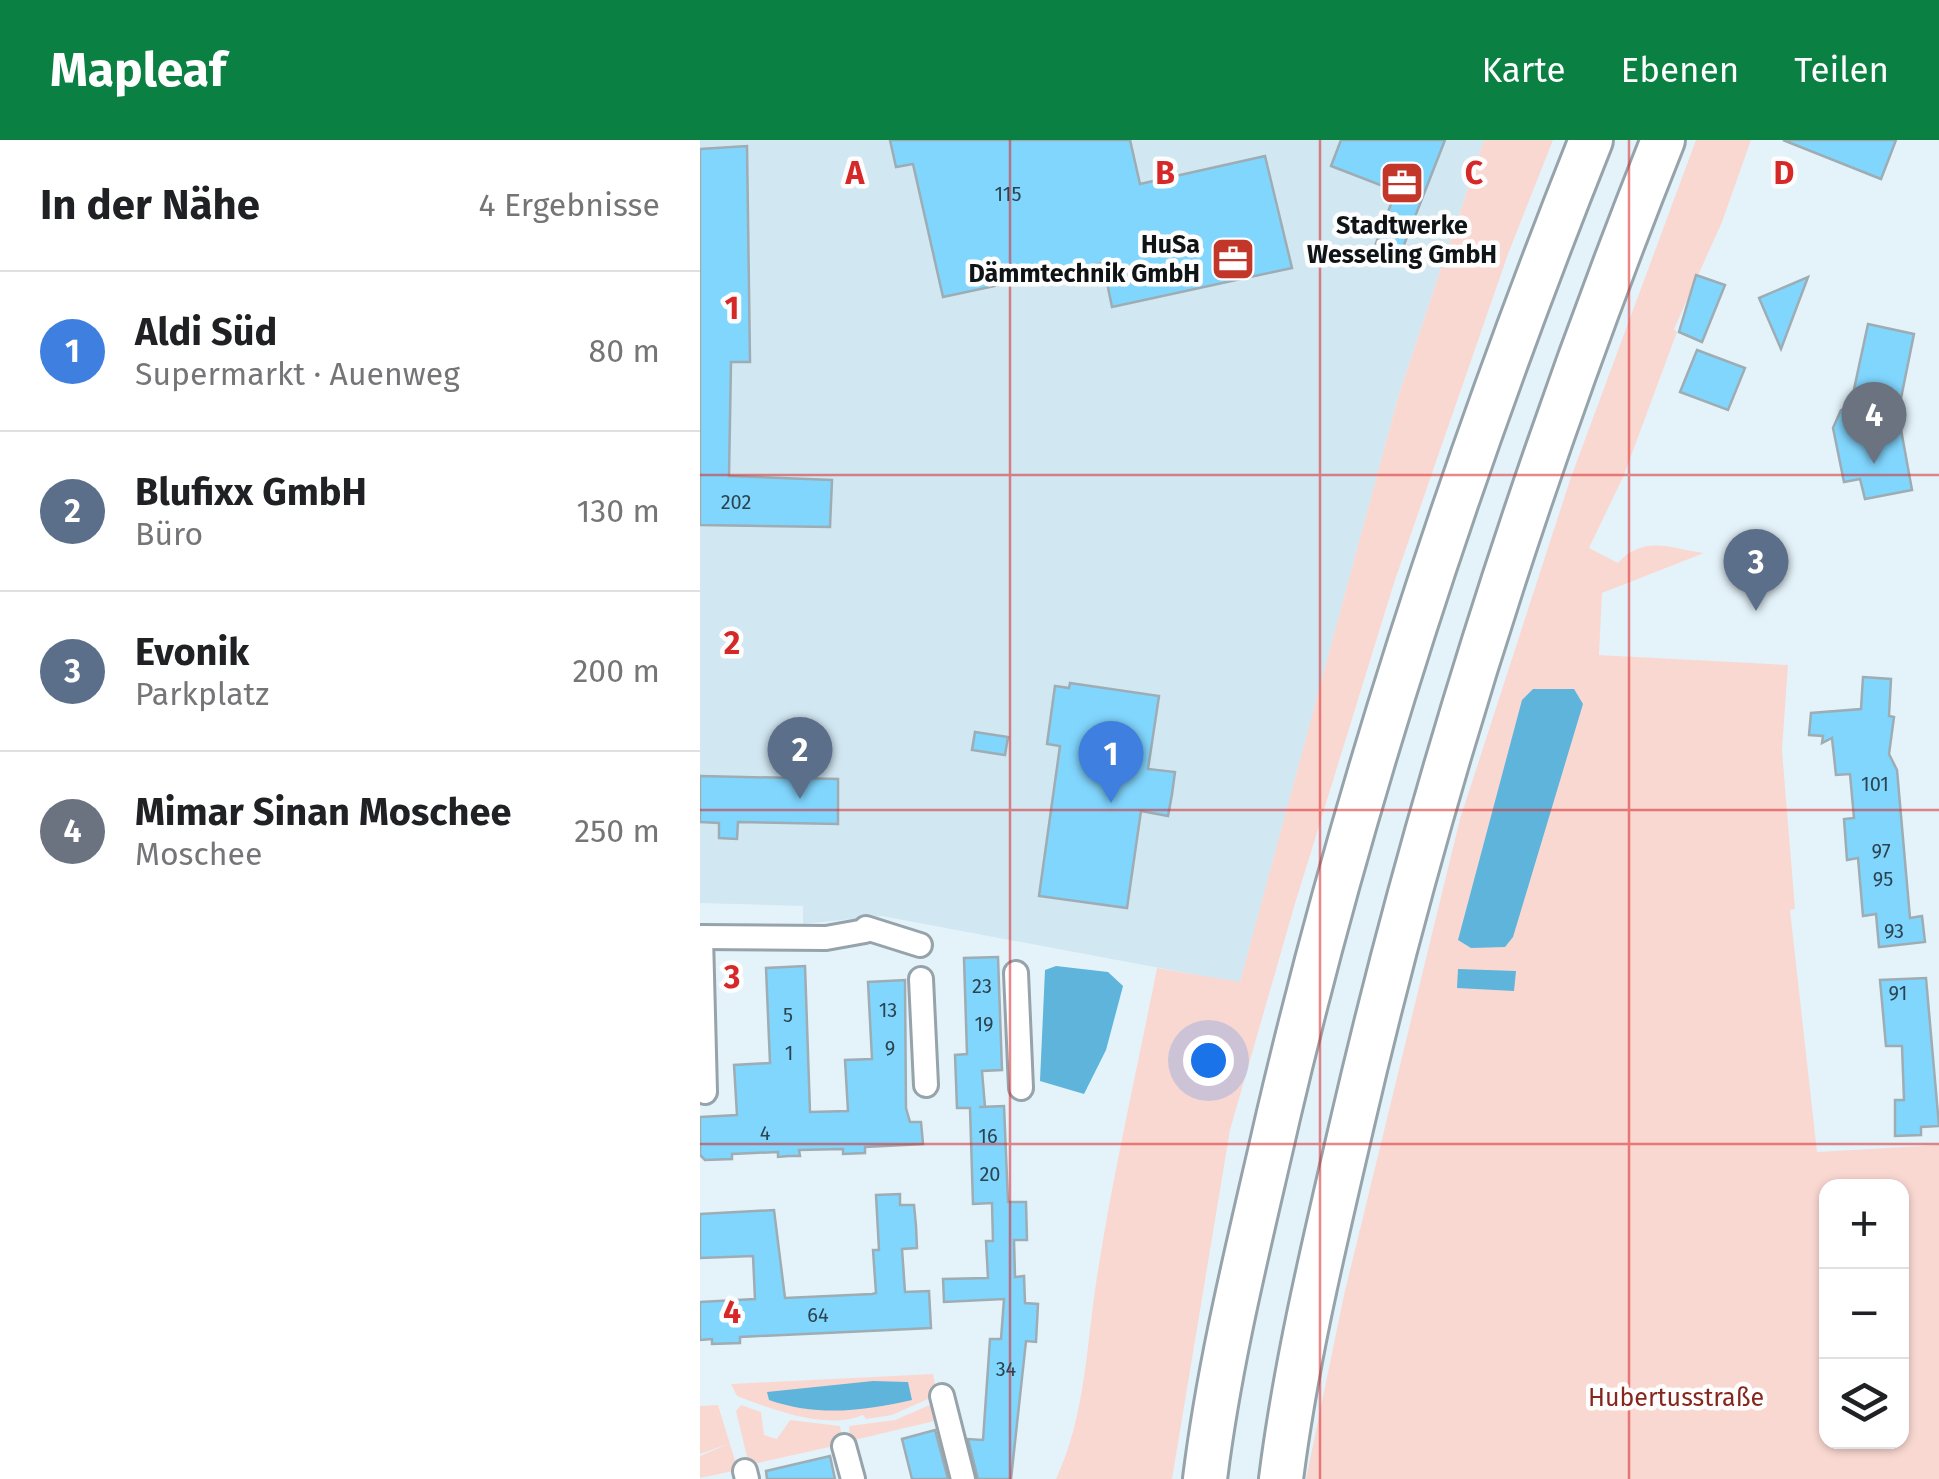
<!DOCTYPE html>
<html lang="de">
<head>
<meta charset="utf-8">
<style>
  :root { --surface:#fff; --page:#f6f6f6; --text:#202124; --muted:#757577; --line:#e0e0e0; --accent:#0b8043 }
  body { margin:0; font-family:"Fira Sans",sans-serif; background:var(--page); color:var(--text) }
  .controls { position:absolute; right:30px; bottom:30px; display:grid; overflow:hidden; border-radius:20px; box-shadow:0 2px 8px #0004 }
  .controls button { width:90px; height:90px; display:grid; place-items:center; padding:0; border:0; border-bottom:2px solid var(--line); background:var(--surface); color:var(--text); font:50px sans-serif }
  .you { position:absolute; left:508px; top:920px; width:35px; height:35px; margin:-25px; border:8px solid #fff; border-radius:50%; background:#1a73e8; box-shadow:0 0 0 15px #1a73e833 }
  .badge { display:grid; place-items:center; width:65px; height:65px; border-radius:50%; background:var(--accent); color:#fff; font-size:32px; font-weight:700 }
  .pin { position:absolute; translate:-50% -82px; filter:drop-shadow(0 2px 5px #0008) }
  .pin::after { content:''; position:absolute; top:52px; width:35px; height:30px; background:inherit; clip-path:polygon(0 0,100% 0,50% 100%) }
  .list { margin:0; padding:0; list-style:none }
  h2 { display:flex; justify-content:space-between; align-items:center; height:130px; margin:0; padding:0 40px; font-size:42px }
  h2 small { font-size:32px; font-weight:400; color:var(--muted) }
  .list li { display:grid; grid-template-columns:65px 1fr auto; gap:30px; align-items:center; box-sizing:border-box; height:160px; padding:0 40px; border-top:2px solid var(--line) }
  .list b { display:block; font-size:38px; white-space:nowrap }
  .list p { margin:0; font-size:32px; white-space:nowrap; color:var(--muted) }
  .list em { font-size:32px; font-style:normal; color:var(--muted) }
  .icon { flex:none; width:55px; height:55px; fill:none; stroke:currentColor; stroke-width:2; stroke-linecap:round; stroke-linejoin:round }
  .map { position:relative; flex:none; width:1239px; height:1339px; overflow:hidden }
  header { display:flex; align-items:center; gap:60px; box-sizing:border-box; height:140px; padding:0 50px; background:var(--accent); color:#fff }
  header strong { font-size:48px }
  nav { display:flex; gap:55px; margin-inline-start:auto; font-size:35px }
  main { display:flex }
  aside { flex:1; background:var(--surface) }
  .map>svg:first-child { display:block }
  .built { fill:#d1e7f2 }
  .green { fill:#fad8d2; fill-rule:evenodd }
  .water { fill:#5eb4db }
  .building { fill:#81d6fe; stroke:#9eacb3; stroke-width:2.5 }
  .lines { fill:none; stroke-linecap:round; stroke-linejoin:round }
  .street-casing { stroke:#96a3aa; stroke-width:28 }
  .highway-casing { stroke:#96a3aa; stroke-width:48 }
  .street { stroke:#fff; stroke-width:22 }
  .highway { stroke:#fff; stroke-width:42 }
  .grid { fill:none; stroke:#d62828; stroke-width:2.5; stroke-opacity:0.55 }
  .labels { text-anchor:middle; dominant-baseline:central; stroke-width:9; stroke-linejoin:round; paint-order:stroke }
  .number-label { font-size:20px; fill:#2c4450 }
  .poi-label { font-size:25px; font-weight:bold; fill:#0f1416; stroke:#fdfdfd }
  .park-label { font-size:25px; fill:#85271e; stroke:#fdfdfd }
  .grid-label { font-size:32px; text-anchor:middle; font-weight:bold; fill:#d62828; stroke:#fdfdfd; stroke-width:9; stroke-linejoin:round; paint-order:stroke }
</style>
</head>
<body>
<header>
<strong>Mapleaf</strong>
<nav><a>Karte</a><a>Ebenen</a><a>Teilen</a></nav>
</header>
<main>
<aside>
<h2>In der Nähe<small>4 Ergebnisse</small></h2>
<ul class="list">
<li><span class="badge" style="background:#3f7fe0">1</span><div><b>Aldi Süd</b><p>Supermarkt · Auenweg</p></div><em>80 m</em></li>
<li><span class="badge" style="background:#5c6f8a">2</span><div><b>Blufixx GmbH</b><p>Büro</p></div><em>130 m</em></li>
<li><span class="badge" style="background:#5c6f8a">3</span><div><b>Evonik</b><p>Parkplatz</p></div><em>200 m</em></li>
<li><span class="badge" style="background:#6b7280">4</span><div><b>Mimar Sinan Moschee</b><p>Moschee</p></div><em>250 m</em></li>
</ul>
</aside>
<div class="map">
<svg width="1239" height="1339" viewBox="0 0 1239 1339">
  <rect width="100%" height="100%" fill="#e4f3fa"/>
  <path class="built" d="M0,0H784L699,254L540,843L182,776L103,784V766L0,763Z"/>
  <g class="green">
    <path d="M784,0H853L808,114L694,443L594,767L530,990L472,1339H356C386,1274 386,1206 397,1137C413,1033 437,930 457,828L540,842L699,254Z"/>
    <path d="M996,0H1051L1022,82L974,189L977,192L924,335L889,408L918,423C944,394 972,409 1004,413L902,453L899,515L1088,525L1082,610L1095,769L1090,770L1117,1012L1239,1005V1339H606L644,1155L760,679L870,340ZM1126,1046H1202V1302H1126Z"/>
    <path d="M233,1234L237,1255L192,1275L166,1279L163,1275C127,1290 76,1271 37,1256L31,1244Z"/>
    <path d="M239,1261L243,1279L150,1301L149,1286L195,1280Z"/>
    <path d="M18,1265L38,1330L0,1338V1316L28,1304L0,1314V1266Z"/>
    <path d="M41,1265L61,1272L64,1295L77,1299L90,1280L140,1286L143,1304L49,1325L36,1271Z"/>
  </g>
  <g class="water">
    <path d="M833,549H874L883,564L813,797L805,807L771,808L758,800L822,560Z"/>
    <path d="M356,826L408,832L423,846L406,910L384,954L340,941L345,830Z"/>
    <path d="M758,829L816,831L814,851L757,848Z"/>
    <path d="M173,1241L208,1242L212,1260C163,1271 118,1277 69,1260L67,1252Z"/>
  </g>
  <g class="building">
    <path d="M190,0H430L440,44L565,16L592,128L412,167L403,123L243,157L213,24L196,27Z"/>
    <path d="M641,0H745L700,115L675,106L696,51L631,26Z"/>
    <path d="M1083,0H1196L1181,39Z"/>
    <path d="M47,6L50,222H31L29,336L132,340L130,387L0,385V9Z"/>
    <path d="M996,135L1025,145L1002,202L979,192Z"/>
    <path d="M1108,137L1081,209L1059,158Z"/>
    <path d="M1168,184L1214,194L1198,273L1212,350L1165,359L1160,339L1144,342L1133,288L1141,270L1150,268Z"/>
    <path d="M997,210L1045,228L1028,270L980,252Z"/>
    <path d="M1163,537L1191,539L1189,576L1194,577L1189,614L1197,630L1210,778L1222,776L1225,802L1179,807L1176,774L1163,776L1158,718L1147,720L1144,679L1154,678L1150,634L1136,635L1132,598L1122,603L1123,596L1109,595L1111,573L1161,569Z"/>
    <path d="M370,543L459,556L448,629L475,632L472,654L468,676L441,671L427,768L339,756L360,606L347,604L355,546L369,548Z"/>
    <path d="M275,592L308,597L305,615L272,610Z"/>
    <path d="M0,636L138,639V684L38,682L37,699L19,698V683L0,682Z"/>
    <path d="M298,817L302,930L282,931L285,967H279L304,966L308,1062H326L327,1100H314L315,1137L324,1136L325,1163L338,1164L336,1202L326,1201L311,1339H278L268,1299L283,1300L290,1199H301L304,1159L244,1162L243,1139L288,1138L286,1101H293L292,1063L273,1064L270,968H257L255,915L267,914L264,818Z"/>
    <path d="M105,826L110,972L148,971L145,920L172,919L168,842L205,840L206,968L210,982H221L223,1004L165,1007V1013L143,1014V1009L99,1010L100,1016H89L78,1017V1012L32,1014V1019L5,1020L0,1015V977L37,975L34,925L70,923L66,828Z"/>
    <path d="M1226,838L1239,986L1221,987V995L1195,996V960H1204L1202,906H1186L1180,840Z"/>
    <path d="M200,1054V1065H214L216,1086L217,1108L202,1109L205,1152L229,1151L231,1188L40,1197V1203L12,1204V1199L0,1200V1162L55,1159L53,1116L0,1118V1074L74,1070L85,1158L172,1154L176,1153L173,1110H179L176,1055Z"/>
    <path d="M235,1290L248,1339H212L202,1299Z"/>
    <path d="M130,1316L135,1339H67L66,1331Z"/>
  </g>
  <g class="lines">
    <defs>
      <g id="street">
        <path d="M166,788L220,805"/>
        <path d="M0,797L126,798L165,791"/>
        <path d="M1,797L5,952"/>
        <path d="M316,833L321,948"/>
        <path d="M221,839L226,945"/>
        <path d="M242,1256L263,1339"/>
        <path d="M144,1306L153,1339"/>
        <path d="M45,1331L47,1339"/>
      </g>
      <g id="highway">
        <path d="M505,1339C520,1217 551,1096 578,977C656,644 764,318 891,0"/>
        <path d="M581,1339C596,1220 625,1101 652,984C730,647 835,321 963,0"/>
      </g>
    </defs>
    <use href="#street" class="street-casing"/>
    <use href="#highway" class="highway-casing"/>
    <use href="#street" class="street"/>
    <use href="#highway" class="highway"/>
  </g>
  <path class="grid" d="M310,0V1339M620,0V1339M929,0V1339M0,335H1239M0,670H1239M0,1004H1239"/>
  <defs>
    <symbol id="office-square" viewBox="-11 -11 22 22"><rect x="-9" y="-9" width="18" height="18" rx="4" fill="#c3362a" stroke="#fdfdfd"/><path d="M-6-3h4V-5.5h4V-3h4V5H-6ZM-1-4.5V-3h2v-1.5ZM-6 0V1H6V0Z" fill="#fff"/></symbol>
  </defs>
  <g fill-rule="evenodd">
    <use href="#office-square" x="677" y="18" width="50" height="50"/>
    <use href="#office-square" x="508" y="94" width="50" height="50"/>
  </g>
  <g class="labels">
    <g class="number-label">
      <text x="308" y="54">115</text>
      <text x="36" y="362">202</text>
      <text x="1175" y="644">101</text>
      <text x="1181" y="711">97</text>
      <text x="1183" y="739">95</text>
      <text x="1194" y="791">93</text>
      <text x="282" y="846">23</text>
      <text x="1198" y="853">91</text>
      <text x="188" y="870">13</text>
      <text x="88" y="875">5</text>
      <text x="284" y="884">19</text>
      <text x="190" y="908">9</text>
      <text x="89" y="913">1</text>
      <text x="65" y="993">4</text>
      <text x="288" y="996">16</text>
      <text x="290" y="1034">20</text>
      <text x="118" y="1175">64</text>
      <text x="306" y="1229">34</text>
    </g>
    <g class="poi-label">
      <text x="702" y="86">Stadtwerke<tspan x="702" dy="29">Wesseling GmbH</tspan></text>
      <text x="500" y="105" text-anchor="end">HuSa<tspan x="500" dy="29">Dämmtechnik GmbH</tspan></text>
    </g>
    <g class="park-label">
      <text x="976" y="1258">Hubertusstraße</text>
    </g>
  </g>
  <g class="grid-label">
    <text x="155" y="44">A</text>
    <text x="465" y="44">B</text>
    <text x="774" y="44">C</text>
    <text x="1084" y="44">D</text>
    <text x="32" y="179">1</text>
    <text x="32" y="514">2</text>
    <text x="32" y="848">3</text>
    <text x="32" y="1183">4</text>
  </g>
</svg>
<div class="controls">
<button>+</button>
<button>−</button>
<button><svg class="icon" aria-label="layers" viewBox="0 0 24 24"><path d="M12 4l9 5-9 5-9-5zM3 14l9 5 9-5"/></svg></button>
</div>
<div class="you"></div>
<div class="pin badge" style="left:411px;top:663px;background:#3f7fe0">1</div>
<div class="pin badge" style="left:100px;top:659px;background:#5c6f8a">2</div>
<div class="pin badge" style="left:1056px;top:471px;background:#5c6f8a">3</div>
<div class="pin badge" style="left:1174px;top:324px;background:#6b7280">4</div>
</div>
</main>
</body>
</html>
